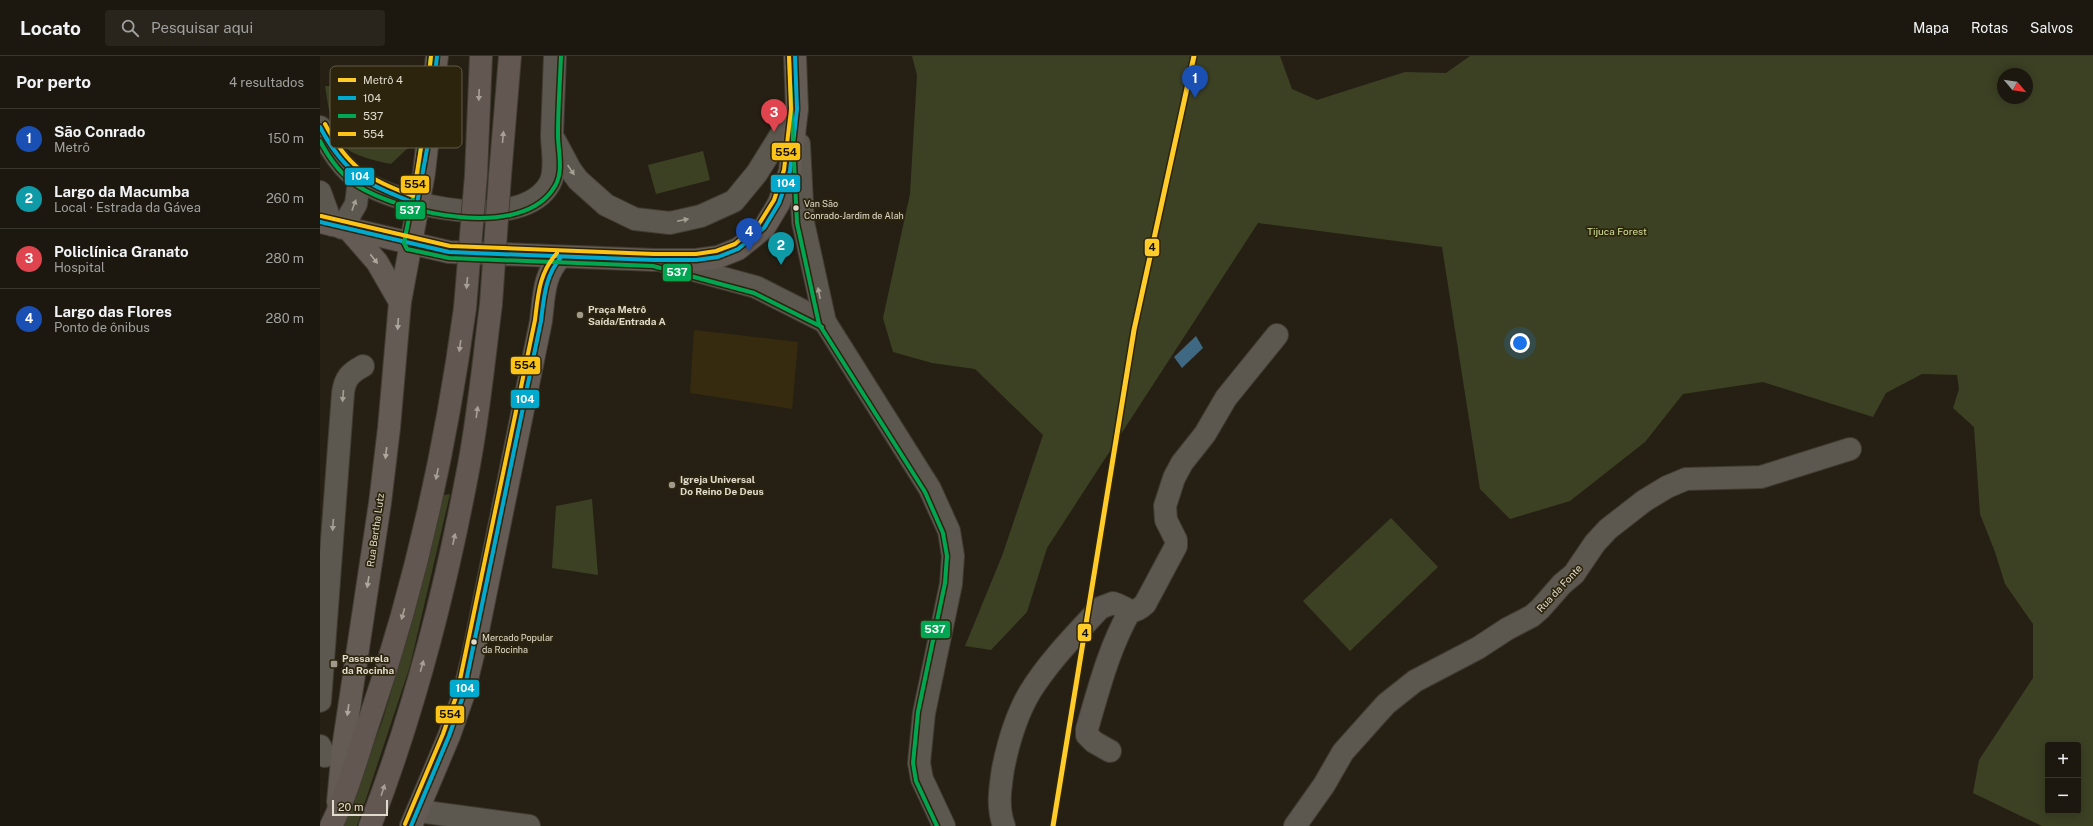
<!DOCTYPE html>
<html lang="pt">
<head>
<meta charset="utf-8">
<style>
  :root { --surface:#1c180f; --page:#29251d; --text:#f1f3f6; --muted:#a0a09e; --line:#3a372f; --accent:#9f9a8c }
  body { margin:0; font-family:"Public Sans",sans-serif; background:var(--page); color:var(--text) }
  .controls { position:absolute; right:12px; bottom:12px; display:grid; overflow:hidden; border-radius:4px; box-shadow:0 2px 10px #0003 }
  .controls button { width:36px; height:36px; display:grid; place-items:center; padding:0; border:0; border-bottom:1px solid var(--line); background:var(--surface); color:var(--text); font:20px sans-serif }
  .compass { position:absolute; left:1677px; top:12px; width:36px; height:36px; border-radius:50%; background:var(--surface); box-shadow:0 2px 10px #0003; rotate:119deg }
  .scale { position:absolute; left:12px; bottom:10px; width:56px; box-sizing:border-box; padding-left:4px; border:2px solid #e0dbcd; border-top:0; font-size:11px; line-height:14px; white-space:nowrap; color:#e0dbcd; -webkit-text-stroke:3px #2d240d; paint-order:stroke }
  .you { position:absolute; left:1200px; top:287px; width:14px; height:14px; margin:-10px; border:3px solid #fff; border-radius:50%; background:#1a73e8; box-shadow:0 0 0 6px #1a73e833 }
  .badge { display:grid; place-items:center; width:26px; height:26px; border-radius:50%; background:var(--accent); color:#fff; font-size:13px; font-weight:700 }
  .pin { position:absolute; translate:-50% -33px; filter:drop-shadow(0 1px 2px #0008) }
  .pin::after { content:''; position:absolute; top:21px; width:14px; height:12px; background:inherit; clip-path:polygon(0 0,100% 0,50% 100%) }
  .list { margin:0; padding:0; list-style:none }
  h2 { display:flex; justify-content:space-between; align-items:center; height:52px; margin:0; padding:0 16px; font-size:17px }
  h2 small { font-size:13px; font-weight:400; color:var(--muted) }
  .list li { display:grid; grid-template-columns:26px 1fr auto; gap:12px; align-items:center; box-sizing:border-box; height:60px; padding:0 16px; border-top:1px solid var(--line) }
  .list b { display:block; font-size:15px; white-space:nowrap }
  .list p { margin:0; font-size:13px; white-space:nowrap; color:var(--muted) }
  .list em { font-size:13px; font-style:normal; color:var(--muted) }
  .icon { flex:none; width:22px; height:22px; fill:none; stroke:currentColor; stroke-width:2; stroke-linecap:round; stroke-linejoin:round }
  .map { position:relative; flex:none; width:1773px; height:770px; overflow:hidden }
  header { display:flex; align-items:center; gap:24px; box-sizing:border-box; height:56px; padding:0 20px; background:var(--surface); border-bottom:1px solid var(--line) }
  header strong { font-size:19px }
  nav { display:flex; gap:22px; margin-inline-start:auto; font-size:14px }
  .search { width:280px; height:36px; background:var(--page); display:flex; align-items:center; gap:10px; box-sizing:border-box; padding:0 14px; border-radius:4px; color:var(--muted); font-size:15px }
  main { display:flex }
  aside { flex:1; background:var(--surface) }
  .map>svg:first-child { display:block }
  .built { fill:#362b0f }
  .green { fill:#3c4124; fill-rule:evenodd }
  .water { fill:#3f6883 }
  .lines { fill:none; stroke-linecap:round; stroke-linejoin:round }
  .minor-casing { stroke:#413c33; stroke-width:24 }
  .major-casing { stroke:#413c33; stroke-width:24 }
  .highway-casing { stroke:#413c33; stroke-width:24 }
  .minor { stroke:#5c584f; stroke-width:22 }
  .major { stroke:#645b54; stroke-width:22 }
  .highway { stroke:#635752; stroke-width:22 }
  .highway-bridge-casing { stroke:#413c33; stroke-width:24; stroke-linecap:butt }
  .highway-bridge { stroke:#635752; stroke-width:22 }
  .bus-1-casing { stroke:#2d240d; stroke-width:7 }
  .bus-2-casing { stroke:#2d240d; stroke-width:7 }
  .bus-3-casing { stroke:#2d240d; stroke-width:7 }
  .bus-1 { stroke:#00a9ce; stroke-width:4 }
  .bus-2 { stroke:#00a651; stroke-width:4 }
  .bus-3 { stroke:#fdc418; stroke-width:4 }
  .metro-1-casing { stroke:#2d240d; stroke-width:8 }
  .metro-1 { stroke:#ffcc29; stroke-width:5 }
  .oneway { fill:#a8a096 }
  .oneway2 { fill:#a5a094 }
  .oneway3 { fill:#aea89d }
  .bus-dot { fill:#e0dbcd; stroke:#2d240d; stroke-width:1.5 }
  .poi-dot { fill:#9f9a8c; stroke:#2d240d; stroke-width:1.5 }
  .labels { text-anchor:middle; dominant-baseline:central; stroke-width:3.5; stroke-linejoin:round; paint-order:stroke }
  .bus-label { font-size:9px; fill:#e0dbcd; stroke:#2d240d; text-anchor:start }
  .park-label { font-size:10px; fill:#d1e195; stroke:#2d240d }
  .poi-label { font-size:10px; font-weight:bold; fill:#e0dbcd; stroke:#2d240d; text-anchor:start }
  .street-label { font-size:10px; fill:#e0dbcd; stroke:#2d240d }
  .key { fill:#2d240d; stroke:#635b47; stroke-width:1 }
  .key-label { font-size:11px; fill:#e0dbcd }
  .line-badge { stroke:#2d240d; stroke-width:1.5 }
  .badge-label { font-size:11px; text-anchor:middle; font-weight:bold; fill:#fff }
  .pale-badge-label { font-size:11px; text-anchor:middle; font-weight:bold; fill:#111 }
</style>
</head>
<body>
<header>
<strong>Locato</strong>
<div class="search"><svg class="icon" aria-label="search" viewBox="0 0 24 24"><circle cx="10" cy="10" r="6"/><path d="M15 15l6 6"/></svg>Pesquisar aqui</div>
<nav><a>Mapa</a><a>Rotas</a><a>Salvos</a></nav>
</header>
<main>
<aside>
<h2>Por perto<small>4 resultados</small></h2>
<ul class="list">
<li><span class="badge" style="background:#1a4fb4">1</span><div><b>São Conrado</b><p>Metrô</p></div><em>150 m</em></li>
<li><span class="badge" style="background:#0f9aa8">2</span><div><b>Largo da Macumba</b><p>Local · Estrada da Gávea</p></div><em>260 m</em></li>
<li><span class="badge" style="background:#e0444e">3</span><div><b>Policlínica Granato</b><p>Hospital</p></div><em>280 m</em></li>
<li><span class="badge" style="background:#1a4fb4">4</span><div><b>Largo das Flores</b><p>Ponto de ônibus</p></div><em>280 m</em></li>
</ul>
</aside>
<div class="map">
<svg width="1773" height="770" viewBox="0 0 1773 770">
  <rect width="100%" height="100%" fill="#262014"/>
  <path class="built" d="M374,274L478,286L472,353L370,337Z"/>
  <g class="green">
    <path d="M592,0H960L972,33L997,44L1085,16L1126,17L1150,0H1773V770H1722L1653,737L1659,704L1713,622V568L1685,528L1675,496L1660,458L1654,371L1633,352L1639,333L1637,319L1602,318L1566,337L1553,361L1443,326L1363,338L1325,386L1250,445L1190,463L1160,433L1122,191L938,167L727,492L707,556L671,594L645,590L682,500L723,379L655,313L612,307L573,296L563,262L590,138L597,19ZM1683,18H1707V42H1683ZM1728,689H1758V755H1728Z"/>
    <path d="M5,30L102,31L99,70L92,88L71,108C59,106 31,99 22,89C11,76 8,47 5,30Z"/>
    <path d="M383,95L390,124L336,138L328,109Z"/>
    <path d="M130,438L90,610L37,770H22L62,666L94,560L124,439Z"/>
    <path d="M272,443L278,519L232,512L236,450Z"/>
    <path d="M1071,462L1118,511L1030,595L983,545Z"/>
  </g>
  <path class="water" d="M876,280L883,292L862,312L854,301Z"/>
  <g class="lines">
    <defs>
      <g id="minor">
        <path d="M0,71C9,91 21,112 40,124C78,150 203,178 230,127C237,113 232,93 232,79C233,52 234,26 235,0"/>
        <path d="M235,85L250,113L258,124L286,149L315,163L350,167L381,160L414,145L437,117L477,53"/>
        <path d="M479,88L483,166L505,266L610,433L629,475L633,500L631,528L604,657L599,707L602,723L624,770"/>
        <path d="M0,136L12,169"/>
        <path d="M22,172L36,148L39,124"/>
        <path d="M347,207L436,231L505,266"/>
        <path d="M0,645L23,337C25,322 30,317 43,310"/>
        <path d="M0,690L5,700"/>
        <path d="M790,695L774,686L767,679V673C779,632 789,592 810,555"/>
        <path d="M98,755L209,770"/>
        <path d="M684,770C677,751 680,733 683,713C688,688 697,658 710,636C729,605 756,578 780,552L793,547C808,551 810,562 825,548L856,490V484L846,464L845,450L854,422L862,407L885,378L906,342L957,279"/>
        <path d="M975,770L1004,729L1023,696L1066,648L1095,625L1158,592L1187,573L1212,560L1220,553L1242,528L1254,518L1275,487L1288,473L1324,445L1347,431L1366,423L1441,421L1530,393"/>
      </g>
      <g id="major">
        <path d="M0,166L129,196L334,204H376L398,201L418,193L444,172L459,147L470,115L477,53L475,0"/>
        <path d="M29,174L57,206L80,246"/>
        <path d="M18,746L23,692L60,447L69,372L80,246L104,117L117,0"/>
        <path d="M91,770L129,680L143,640L153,599L221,265C224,242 223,218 241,201"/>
      </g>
      <g id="highway">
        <path d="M156,119L161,0"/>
        <path d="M180,120L190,0"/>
        <path d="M11,770C28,736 38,697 50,662C96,528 126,391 145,252"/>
        <path d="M50,770C95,654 126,532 149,409C159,356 164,302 171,248"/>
      </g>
    </defs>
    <use href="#minor" class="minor-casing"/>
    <use href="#major" class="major-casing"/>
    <use href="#highway" class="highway-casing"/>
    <use href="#minor" class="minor"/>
    <use href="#major" class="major"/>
    <use href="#highway" class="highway"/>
    <defs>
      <g id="highway-bridge">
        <path d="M171,248L180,120"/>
        <path d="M145,252L156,119"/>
      </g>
    </defs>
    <use href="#highway-bridge" class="highway-bridge-casing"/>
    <use href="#highway-bridge" class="highway-bridge"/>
    <defs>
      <g id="bus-1">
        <path d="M0,71C26,120 47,128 97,148"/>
        <path d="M97,148L107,93L117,0"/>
        <path d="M0,166L129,196L334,204H376L398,201L418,193L444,172L459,147L470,115L477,53L475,0"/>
        <path d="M91,770L129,680L143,640L221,265C224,241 225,220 241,201"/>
      </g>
      <g id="bus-2">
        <path d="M111,0L98,116L84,187L87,193L129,202L333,210L434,237L502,271"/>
        <path d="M469,0L477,167L499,268L605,436L623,477L627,500L625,527L598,656L593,707L596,725L617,770"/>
        <path d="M0,85C9,102 20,118 36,129C80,157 203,186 235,130C244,115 238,95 238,79C238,53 240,26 241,0"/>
      </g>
      <g id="bus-3">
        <path d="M5,68C29,113 47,122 93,140L101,92L111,0"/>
        <path d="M1,160L130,190L334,198H376L396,195L415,188L439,168L454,144L464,114L471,53L469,0"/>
        <path d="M85,768L123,678L137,638L215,264C218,239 219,217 237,197"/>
      </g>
    </defs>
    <use href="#bus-1" class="bus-1-casing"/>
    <use href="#bus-2" class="bus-2-casing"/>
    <use href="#bus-3" class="bus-3-casing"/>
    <use href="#bus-1" class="bus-1"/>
    <use href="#bus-2" class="bus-2"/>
    <use href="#bus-3" class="bus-3"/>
    <defs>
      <path id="metro-1" d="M733,770L814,274L874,0"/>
    </defs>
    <use href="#metro-1" class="metro-1-casing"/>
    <use href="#metro-1" class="metro-1"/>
  </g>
  <defs><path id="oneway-solid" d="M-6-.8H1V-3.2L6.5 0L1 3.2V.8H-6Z"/></defs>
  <g class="oneway">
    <use href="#oneway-solid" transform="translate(159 39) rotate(92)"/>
    <use href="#oneway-solid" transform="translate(183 81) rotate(-85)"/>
    <use href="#oneway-solid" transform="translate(147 227) rotate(95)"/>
    <use href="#oneway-solid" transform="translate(140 290) rotate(98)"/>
    <use href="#oneway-solid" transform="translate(157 356) rotate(-82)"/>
    <use href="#oneway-solid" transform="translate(117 418) rotate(102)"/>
    <use href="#oneway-solid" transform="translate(134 483) rotate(-78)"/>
    <use href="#oneway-solid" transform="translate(83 558) rotate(106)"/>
    <use href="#oneway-solid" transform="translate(102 610) rotate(-74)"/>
    <use href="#oneway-solid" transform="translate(63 734) rotate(-72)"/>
  </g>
  <g class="oneway2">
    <use href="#oneway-solid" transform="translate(251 114) rotate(56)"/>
    <use href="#oneway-solid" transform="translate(34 149) rotate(-70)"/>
    <use href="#oneway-solid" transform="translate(363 164) rotate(-12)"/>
    <use href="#oneway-solid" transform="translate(499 237) rotate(-102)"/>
    <use href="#oneway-solid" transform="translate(23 340) rotate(95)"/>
    <use href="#oneway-solid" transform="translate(13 469) rotate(94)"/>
  </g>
  <g class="oneway3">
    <use href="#oneway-solid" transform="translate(54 203) rotate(52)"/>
    <use href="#oneway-solid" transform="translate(78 268) rotate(94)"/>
    <use href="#oneway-solid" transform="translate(66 397) rotate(97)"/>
    <use href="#oneway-solid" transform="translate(48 526) rotate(99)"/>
    <use href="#oneway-solid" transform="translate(28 654) rotate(98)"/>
  </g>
  <g class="bus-dot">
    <circle cx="476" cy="152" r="3.5"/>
    <circle cx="154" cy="586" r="3.5"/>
  </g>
  <g class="poi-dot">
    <circle cx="260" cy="259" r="4"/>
    <circle cx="352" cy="429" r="4"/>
    <rect x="10" y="604" width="8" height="8" rx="2"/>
  </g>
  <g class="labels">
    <g class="bus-label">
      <text x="484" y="147">Van São<tspan x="484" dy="12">Conrado-Jardim de Alah</tspan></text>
      <text x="162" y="581">Mercado Popular<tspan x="162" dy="12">da Rocinha</tspan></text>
    </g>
    <g class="park-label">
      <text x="1297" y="175">Tijuca Forest</text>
    </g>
    <g class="poi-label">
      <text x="268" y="253">Praça Metrô<tspan x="268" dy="12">Saída/Entrada A</tspan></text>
      <text x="360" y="423">Igreja Universal<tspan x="360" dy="12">Do Reino De Deus</tspan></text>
      <text x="22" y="602">Passarela<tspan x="22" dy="12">da Rocinha</tspan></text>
    </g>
    <g class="street-label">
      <text transform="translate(55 474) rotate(-82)">Rua Bertha Lutz</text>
      <text transform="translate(1239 532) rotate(-47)">Rua da Fonte</text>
    </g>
  </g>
  <rect x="10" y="10" width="132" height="82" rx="6" class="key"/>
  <rect x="18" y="22" width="18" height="4" fill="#ffcc29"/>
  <rect x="18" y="40" width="18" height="4" fill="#00a9ce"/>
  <rect x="18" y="58" width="18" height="4" fill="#00a651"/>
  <rect x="18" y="76" width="18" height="4" fill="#fdc418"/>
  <g class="key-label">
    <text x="43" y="28">Metrô 4</text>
    <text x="43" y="46">104</text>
    <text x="43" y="64">537</text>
    <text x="43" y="82">554</text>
  </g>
  <g class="line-badge">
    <rect x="451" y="86" width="30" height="19" rx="4" fill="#fdc418"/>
    <rect x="24" y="111" width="31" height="19" rx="4" fill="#00a9ce"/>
    <rect x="450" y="118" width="31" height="19" rx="4" fill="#00a9ce"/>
    <rect x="80" y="119" width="30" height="19" rx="4" fill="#fdc418"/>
    <rect x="75" y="145" width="31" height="19" rx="4" fill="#00a651"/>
    <rect x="824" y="182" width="16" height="19" rx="4" fill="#ffcc29"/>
    <rect x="342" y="207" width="30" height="19" rx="4" fill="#00a651"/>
    <rect x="190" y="300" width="31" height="19" rx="4" fill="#fdc418"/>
    <rect x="190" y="333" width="30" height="20" rx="4" fill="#00a9ce"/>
    <rect x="600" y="564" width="31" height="19" rx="4" fill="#00a651"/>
    <rect x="757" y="567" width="15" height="19" rx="4" fill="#ffcc29"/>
    <rect x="129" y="623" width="31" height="19" rx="4" fill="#00a9ce"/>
    <rect x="115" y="649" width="30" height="19" rx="4" fill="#fdc418"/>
  </g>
  <g class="badge-label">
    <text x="40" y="124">104</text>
    <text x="466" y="131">104</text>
    <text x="90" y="158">537</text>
    <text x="357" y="220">537</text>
    <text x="205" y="347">104</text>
    <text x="615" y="577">537</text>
    <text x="145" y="636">104</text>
  </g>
  <g class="pale-badge-label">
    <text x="466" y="100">554</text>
    <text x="95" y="132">554</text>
    <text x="832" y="195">4</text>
    <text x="205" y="313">554</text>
    <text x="765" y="581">4</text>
    <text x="130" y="662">554</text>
  </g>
</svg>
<div class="controls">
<button>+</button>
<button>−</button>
</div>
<svg class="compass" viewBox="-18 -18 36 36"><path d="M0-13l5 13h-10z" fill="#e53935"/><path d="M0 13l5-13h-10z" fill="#a0a09e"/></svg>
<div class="scale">20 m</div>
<div class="you"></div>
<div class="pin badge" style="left:875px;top:42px;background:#1a4fb4">1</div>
<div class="pin badge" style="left:461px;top:209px;background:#0f9aa8">2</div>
<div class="pin badge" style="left:454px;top:76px;background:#e0444e">3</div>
<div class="pin badge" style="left:429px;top:195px;background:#1a4fb4">4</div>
</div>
</main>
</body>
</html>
